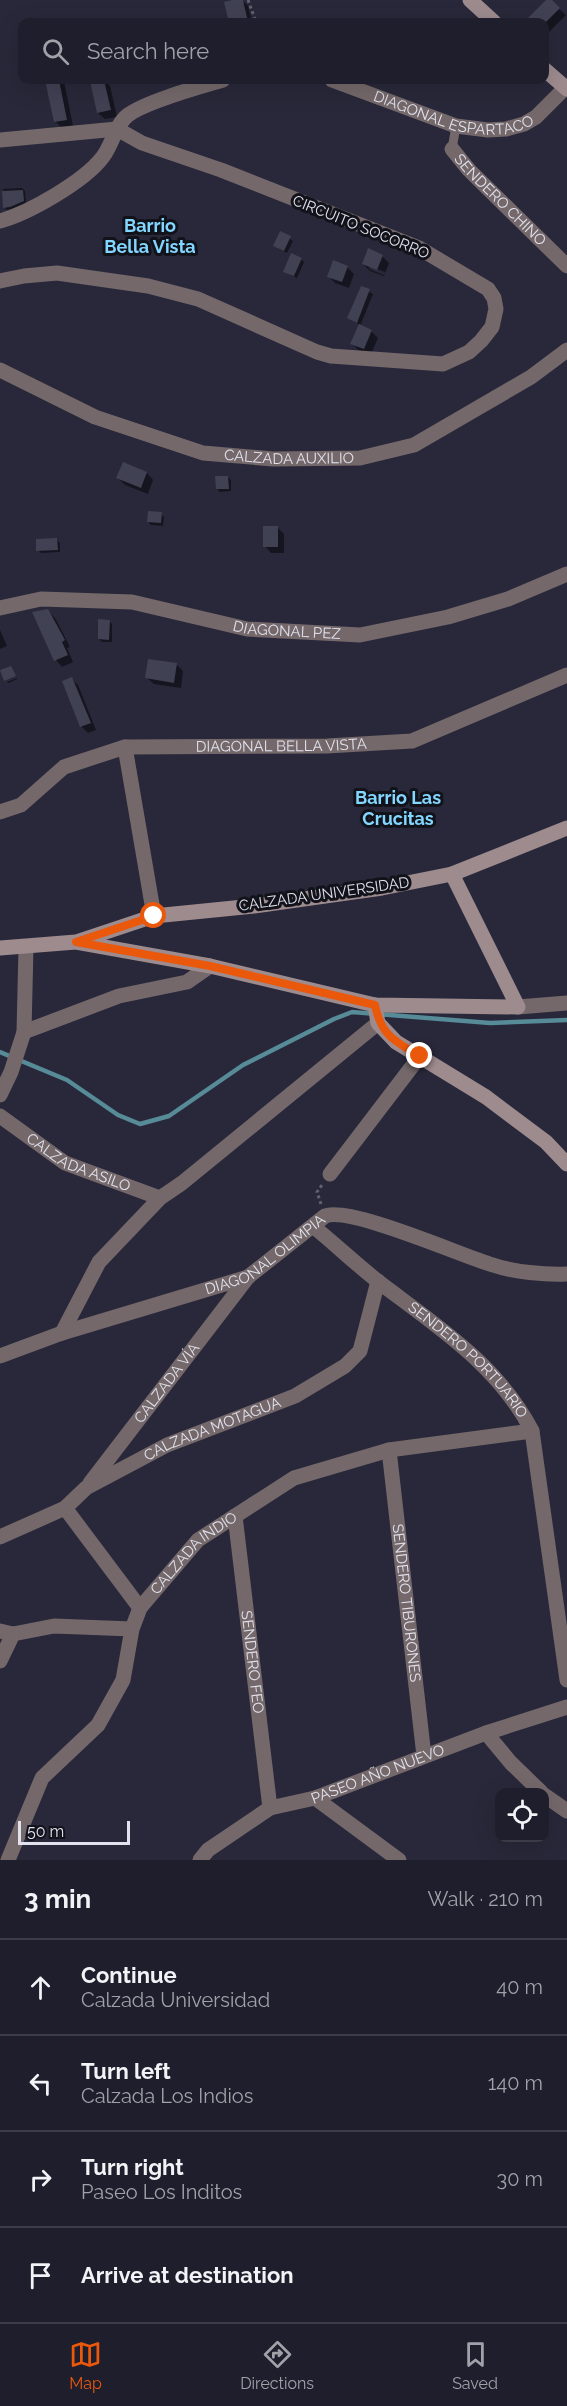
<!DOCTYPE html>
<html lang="en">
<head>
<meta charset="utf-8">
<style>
  :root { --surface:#1e1e2c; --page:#262734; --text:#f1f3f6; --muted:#a1a2a9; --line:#3c3c48; --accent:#ea580c }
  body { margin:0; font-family:Raleway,sans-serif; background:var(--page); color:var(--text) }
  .controls { position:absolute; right:18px; bottom:18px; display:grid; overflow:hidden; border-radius:12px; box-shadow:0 6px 24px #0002 }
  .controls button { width:54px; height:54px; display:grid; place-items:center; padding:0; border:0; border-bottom:2px solid var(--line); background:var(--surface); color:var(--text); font:30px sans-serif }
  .scale { position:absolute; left:18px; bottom:15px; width:112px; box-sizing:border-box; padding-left:6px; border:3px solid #e1e2ed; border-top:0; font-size:16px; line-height:21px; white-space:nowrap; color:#e1e2ed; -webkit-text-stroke:4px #12121a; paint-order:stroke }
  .stop { position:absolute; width:18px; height:18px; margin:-14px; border:4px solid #ea580c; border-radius:50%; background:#fff }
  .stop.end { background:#ea580c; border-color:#fff; box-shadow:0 2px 6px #0008 }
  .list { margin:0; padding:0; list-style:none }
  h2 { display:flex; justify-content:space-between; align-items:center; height:78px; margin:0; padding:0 24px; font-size:26px }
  h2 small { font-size:20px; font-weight:400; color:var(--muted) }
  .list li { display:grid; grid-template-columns:39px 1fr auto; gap:18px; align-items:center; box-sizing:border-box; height:96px; padding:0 24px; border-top:2px solid var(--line) }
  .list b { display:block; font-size:22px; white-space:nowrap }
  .list p { margin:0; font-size:20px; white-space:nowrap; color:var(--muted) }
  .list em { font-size:20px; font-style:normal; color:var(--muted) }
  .icon { flex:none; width:33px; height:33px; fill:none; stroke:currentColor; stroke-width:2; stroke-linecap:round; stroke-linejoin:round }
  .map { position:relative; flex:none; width:567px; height:1860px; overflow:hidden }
  .search { position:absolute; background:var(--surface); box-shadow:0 6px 24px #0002; left:18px; right:18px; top:18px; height:66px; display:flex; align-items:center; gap:15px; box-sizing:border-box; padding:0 21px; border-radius:12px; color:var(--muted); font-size:22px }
  .sheet { height:462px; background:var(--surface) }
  nav { display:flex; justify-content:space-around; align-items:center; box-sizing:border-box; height:84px; border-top:2px solid var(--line); background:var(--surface); font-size:16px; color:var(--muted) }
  nav a { display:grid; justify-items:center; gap:3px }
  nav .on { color:var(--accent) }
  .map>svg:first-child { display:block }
  .shadow { fill:#0007; fill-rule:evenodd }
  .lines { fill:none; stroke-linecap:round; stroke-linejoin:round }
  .stream { stroke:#568b97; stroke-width:4.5 }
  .building { fill:#414154 }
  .path { stroke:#626272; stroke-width:3; stroke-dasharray:3 3; stroke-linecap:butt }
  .lane { stroke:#74686a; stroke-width:9 }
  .street { stroke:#74686a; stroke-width:15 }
  .secondary { stroke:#9d8b8e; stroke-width:15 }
  .route { stroke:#ea580c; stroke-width:8 }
  .labels { text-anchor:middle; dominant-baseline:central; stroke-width:6; stroke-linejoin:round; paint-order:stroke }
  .street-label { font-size:15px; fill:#e1e2ed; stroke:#12121a }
  .quarter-label { font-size:18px; font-weight:bold; fill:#82d6ff; stroke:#12121a }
</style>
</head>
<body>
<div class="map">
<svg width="567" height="1860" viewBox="0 0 567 1860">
  <rect width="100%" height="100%" fill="#28283a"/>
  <g class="shadow">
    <path d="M242,0L248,6L252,22H231L226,3Z"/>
    <path d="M549,0L566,15L544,37V22H526Z"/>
    <path d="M47,80L64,81L73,126L62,128L55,121Z"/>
    <path d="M104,80L110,86L117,117L105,119L98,113L92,82Z"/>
    <path d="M22,188L25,191L26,204L7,210L4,207L3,189Z"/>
    <path d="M281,233L293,241L287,253L278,248Z"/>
    <path d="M382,256L389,263L384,276L370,271L363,264ZM369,266L385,272L384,275L369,269Z"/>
    <path d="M301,259L304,262L297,278L285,271Z"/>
    <path d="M347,267L354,274L349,288L335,283L328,276Z"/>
    <path d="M362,288L373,294L360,326L371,331L378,338L371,354L358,350L352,343L360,325L349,318Z"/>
    <path d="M147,473L153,480L148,494L125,485L118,478Z"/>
    <path d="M228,477L231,480V491L220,492L217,489Z"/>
    <path d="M161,514L164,517L163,526L151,525L148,522Z"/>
    <path d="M277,527L284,534V553H271L265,546Z"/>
    <path d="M57,540L60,543V552L41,553L38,550Z"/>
    <path d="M48,611L55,618L70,647L67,648L73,662L62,667L56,660L34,613Z"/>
    <path d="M109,621L112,624V642H102L99,639Z"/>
    <path d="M0,630L7,646L0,649Z"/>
    <path d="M177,665L183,671L181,688L154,684L147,678Z"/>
    <path d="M17,678V679L9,683L7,682Z"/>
    <path d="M72,679L78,685L96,730L88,733L81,726Z"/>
  </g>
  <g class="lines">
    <path class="stream" d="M0,1052L67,1080L118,1115L140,1124L169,1116L243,1065L334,1019L352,1012L490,1023L567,1020"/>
  </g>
  <g class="building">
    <path d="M232,0H243L248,22H229L224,2Z"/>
    <path d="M546,0H552L560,8L546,22H524Z"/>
    <path d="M45,80H59L67,120L54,122Z"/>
    <path d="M104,80L111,110L97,113L90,81Z"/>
    <path d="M23,190L24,201L10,207L3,208L2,191Z"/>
    <path d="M280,231L291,236L284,251L273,246Z"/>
    <path d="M368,248L383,255L377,270L362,264Z"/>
    <path d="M291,253L302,258L294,276L283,272Z"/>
    <path d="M333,260L348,266L342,282L327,277Z"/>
    <path d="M361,286L370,289L357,323L347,318Z"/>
    <path d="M359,324L372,330L364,349L350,344Z"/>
    <path d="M123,462L147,472L141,488L116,478Z"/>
    <path d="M215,476H228L229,489H216Z"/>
    <path d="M148,511L162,512L161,523L147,522Z"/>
    <rect x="263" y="526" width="15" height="21"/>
    <path d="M57,538L58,550L36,551V539Z"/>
    <path d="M48,609L65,640L62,642L68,655L54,661L32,612Z"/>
    <path d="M98,619L110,620L109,640L98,639Z"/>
    <path d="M148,659L177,663L174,683L145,678Z"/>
    <path d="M11,666L16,676L4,681L0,670Z"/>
    <path d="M72,677L91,723L80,727L62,681Z"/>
  </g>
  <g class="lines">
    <g class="path">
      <path d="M248,0L256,22"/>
      <path d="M321,1204L317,1192L322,1185"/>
    </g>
    <path class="lane" d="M452,149L456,126"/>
    <g class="street">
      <path id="s1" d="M332,80L456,126L488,130L506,129L524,124L536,117L567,86"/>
      <path d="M0,140L117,129"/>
      <path id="s2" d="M452,149L469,170L567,266"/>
      <path d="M0,221C29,213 83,182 102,158C112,146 115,125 128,115C147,101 199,87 223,80"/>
      <path d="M0,281L24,276L57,273L148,286L198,299L317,352L331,356L443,364L469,352L481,341L492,327L496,309L494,298L488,289L419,248L221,170L142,143L117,129"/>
      <path id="s3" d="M0,370L95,417L203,453L273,459L360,458L414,445L531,377L567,350"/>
      <path id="s4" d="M0,608L41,599L132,602L247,629L360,635L448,617L508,599L567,574"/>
      <path d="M125,747L154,916"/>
      <path id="s5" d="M0,812L21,805L64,767L125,747L327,746L412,741L567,675"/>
      <path d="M518,1007L567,1003"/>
      <path d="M24,1032L119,996L187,982L210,966"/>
      <path d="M0,1095L11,1072L24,1032L26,947"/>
      <path id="s6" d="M0,1116L65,1163L160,1198"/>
      <path d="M330,1174L420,1056"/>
      <path id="s7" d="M314,1227C336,1245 357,1265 380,1283C437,1326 499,1366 532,1431L567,1680"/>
      <path d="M62,1333L99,1262L160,1198L182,1183L378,1023"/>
      <path id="s8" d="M0,1356L62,1333L248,1277L325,1216C350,1206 462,1256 493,1265C513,1272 546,1275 567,1274"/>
      <path id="s9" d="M389,1450L424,1756"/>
      <path id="s10" d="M90,1483L248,1277"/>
      <path d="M65,1508L140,1608"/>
      <path id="s11" d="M235,1516L270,1808"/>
      <path id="s12" d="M0,1537L65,1508L86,1488L167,1445L295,1396L345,1366L360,1351L378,1281"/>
      <path d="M0,1631L13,1634L54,1626L132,1629"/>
      <path d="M0,1661L13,1634"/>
      <path d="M486,1733L511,1763L541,1792"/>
      <path d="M544,1795L567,1811"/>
      <path d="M315,1798L399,1860"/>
      <path id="s13" d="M8,1860L42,1778L98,1725L123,1680L132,1629L140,1608L198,1540L294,1478L389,1450L532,1431"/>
      <path id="s14" d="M200,1860L208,1850L270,1808L315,1798L486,1733L567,1707"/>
    </g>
    <g class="secondary">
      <path d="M470,0L494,22"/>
      <path d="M544,69L567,89"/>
      <path d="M79,941L154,916L254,906L382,888L452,874L567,828"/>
      <path d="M0,948L76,942L210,966L375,1005L518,1007L452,874"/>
      <path d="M375,1005L378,1023L396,1042L486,1097L546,1142L567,1164"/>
    </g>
  </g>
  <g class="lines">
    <path class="route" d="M154,916L76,942L210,966L375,1005C381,1035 394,1041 420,1056"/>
  </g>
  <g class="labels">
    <g class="street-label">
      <text stroke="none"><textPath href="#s1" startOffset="128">DIAGONAL ESPARTACO</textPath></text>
      <text stroke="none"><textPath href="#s2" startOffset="70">SENDERO CHINO</textPath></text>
      <text transform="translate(361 227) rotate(22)">CIRCUITO SOCORRO</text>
      <text stroke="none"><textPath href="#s3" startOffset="306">CALZADA AUXILIO</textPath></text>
      <text stroke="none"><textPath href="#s4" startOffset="291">DIAGONAL PEZ</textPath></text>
      <text stroke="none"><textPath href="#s5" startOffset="300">DIAGONAL BELLA VISTA</textPath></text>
      <text transform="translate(324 894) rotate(-8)">CALZADA UNIVERSIDAD</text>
      <text stroke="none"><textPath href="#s6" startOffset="92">CALZADA ASILO</textPath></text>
      <text stroke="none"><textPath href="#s8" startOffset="286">DIAGONAL OLIMPIA</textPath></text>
      <text stroke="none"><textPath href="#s7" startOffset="204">SENDERO PORTUARIO</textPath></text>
      <text stroke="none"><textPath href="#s10" startOffset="126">CALZADA VÍA</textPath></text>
      <text stroke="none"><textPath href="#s12" startOffset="240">CALZADA MOTAGUA</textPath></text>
      <text stroke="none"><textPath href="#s13" startOffset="369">CALZADA INDIO</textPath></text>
      <text stroke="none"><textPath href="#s9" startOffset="154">SENDERO TIBURONES</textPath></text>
      <text stroke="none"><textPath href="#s11" startOffset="147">SENDERO FEO</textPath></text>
      <text stroke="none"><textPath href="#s14" startOffset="201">PASEO AÑO NUEVO</textPath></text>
    </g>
    <g class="quarter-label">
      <text x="150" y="225">Barrio<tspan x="150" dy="21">Bella Vista</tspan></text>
      <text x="398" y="797">Barrio Las<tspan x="398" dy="21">Crucitas</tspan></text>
    </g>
  </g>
</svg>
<div class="controls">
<button><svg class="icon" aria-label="locate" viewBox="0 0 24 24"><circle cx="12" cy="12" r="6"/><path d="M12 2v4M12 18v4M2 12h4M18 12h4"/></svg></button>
</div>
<div class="scale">50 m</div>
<div class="stop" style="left:154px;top:916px"></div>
<div class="stop end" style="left:420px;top:1056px"></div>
<div class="search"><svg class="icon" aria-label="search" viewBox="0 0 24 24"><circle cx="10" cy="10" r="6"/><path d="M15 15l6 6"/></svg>Search here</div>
</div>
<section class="sheet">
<h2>3 min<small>Walk · 210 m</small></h2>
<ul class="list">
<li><svg class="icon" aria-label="ahead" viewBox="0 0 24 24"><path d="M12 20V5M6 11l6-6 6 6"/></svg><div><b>Continue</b><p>Calzada Universidad</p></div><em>40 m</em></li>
<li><svg class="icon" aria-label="left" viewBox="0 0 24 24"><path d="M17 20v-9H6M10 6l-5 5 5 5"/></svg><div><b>Turn left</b><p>Calzada Los Indios</p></div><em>140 m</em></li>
<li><svg class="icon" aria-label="right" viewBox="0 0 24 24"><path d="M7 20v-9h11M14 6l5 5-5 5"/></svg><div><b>Turn right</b><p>Paseo Los Inditos</p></div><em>30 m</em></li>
<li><svg class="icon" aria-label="arrive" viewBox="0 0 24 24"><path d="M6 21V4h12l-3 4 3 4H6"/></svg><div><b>Arrive at destination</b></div></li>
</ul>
</section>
<nav>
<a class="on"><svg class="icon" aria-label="map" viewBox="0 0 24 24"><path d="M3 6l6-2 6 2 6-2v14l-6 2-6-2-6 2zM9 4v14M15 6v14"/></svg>Map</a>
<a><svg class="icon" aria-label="directions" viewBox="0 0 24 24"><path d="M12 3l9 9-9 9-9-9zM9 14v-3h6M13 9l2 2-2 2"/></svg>Directions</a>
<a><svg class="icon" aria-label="saved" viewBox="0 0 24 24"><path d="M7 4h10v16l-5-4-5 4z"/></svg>Saved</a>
</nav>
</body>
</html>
